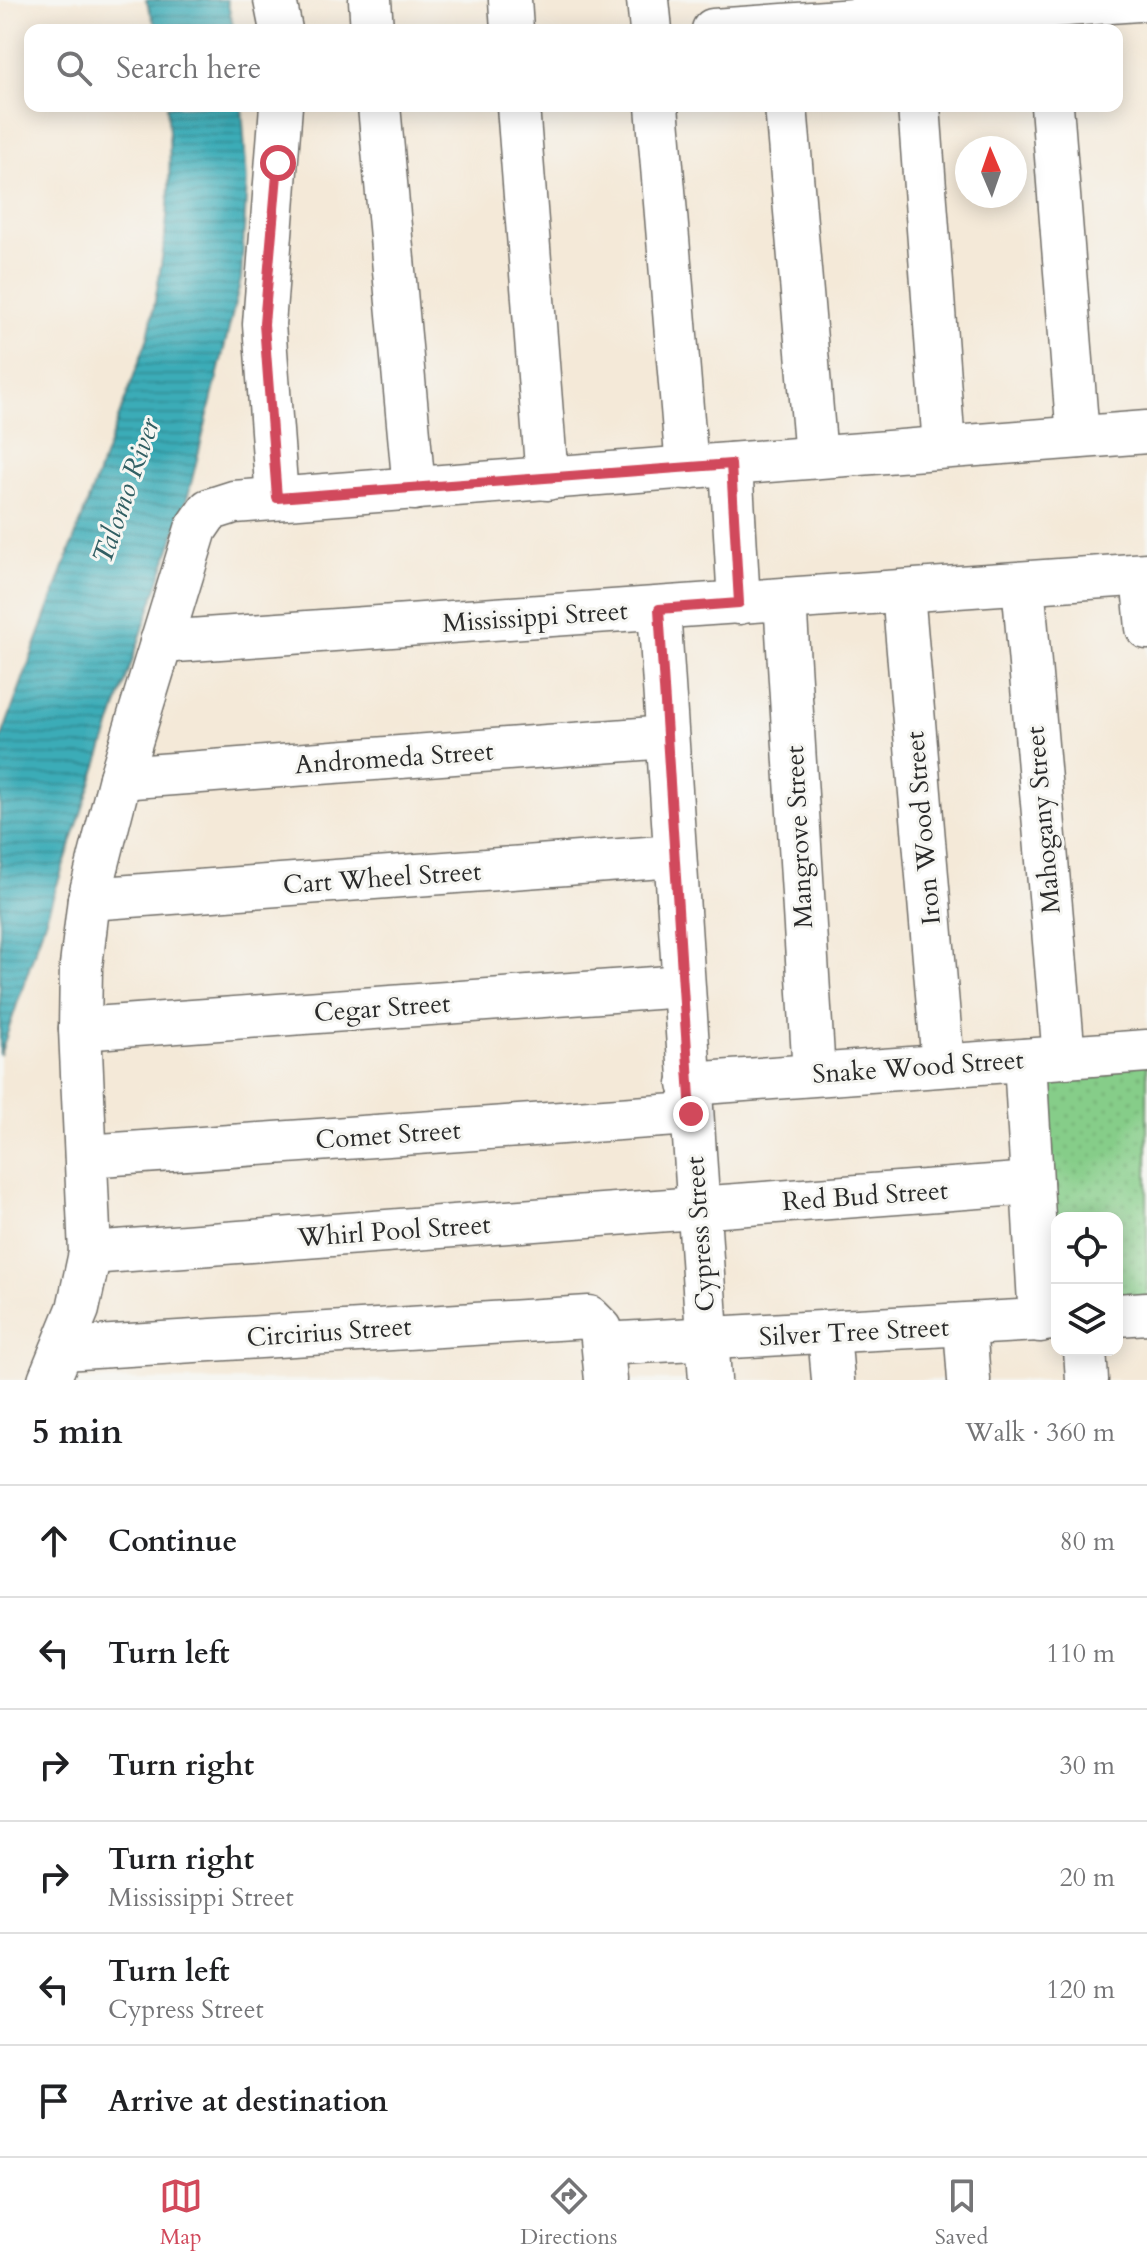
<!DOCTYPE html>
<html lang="en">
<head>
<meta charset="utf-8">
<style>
  :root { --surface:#fff; --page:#f6f6f6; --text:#202124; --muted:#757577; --line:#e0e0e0; --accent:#d1495b }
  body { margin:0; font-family:Cardo,serif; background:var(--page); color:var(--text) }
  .controls { position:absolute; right:24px; bottom:24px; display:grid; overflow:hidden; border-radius:16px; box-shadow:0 4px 20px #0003 }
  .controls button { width:72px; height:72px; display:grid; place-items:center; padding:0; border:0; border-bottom:2px solid var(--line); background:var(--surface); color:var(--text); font:40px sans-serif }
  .compass { position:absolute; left:955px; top:136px; width:72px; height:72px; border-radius:50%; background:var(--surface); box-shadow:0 4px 20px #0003; rotate:358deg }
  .stop { position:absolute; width:24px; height:24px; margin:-18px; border:6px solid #d1495b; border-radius:50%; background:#fff }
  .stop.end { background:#d1495b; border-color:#fff; box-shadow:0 2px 8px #0008 }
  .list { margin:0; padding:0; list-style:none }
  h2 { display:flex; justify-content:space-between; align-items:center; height:104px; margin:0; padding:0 32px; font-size:34px }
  h2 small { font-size:26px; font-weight:400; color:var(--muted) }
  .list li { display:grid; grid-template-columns:52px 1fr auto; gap:24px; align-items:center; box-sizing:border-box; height:112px; padding:0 32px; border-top:2px solid var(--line) }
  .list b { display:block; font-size:30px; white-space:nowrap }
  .list p { margin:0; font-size:26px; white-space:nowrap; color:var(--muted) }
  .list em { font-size:26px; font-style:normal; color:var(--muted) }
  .icon { flex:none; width:44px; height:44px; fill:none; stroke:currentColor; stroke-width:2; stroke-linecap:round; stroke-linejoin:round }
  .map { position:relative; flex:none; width:1147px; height:1380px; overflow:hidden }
  .search { position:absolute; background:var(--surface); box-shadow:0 4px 20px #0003; left:24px; right:24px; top:24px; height:88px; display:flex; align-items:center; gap:20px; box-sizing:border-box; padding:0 28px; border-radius:16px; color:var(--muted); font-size:30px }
  .sheet { height:776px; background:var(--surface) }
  nav { display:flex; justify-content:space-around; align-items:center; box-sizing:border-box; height:112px; border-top:2px solid var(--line); background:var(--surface); font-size:22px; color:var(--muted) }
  nav a { display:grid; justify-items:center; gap:4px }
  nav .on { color:var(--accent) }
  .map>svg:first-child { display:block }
  .park { fill:url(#park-dots); stroke:#587c5a; stroke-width:2 }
  .water { fill:url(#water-rules); stroke:#336c71; stroke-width:2 }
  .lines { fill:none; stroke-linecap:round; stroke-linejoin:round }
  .minor-casing { stroke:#716e68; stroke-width:45 }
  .minor { stroke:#fff; stroke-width:42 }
  .route { stroke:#d1495b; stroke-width:10 }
  .labels { text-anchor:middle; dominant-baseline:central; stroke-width:6; stroke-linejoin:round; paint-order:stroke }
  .street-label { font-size:26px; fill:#2b2b2b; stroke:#f6f6f2 }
  .water-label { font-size:28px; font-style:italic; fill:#315f63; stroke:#f6f6f2 }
</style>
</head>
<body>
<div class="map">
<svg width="1147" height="1380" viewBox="0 0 1147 1380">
  <defs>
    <pattern id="park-dots" width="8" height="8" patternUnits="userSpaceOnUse" patternTransform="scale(2)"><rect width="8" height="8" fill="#86cd89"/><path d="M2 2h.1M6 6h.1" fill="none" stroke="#74b076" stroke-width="1.8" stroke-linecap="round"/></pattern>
    <pattern id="water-rules" width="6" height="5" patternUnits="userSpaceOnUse" patternTransform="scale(2)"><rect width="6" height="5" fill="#3bacb7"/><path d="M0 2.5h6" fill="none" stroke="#328c95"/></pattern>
  </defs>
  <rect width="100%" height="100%" fill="#f6f6f2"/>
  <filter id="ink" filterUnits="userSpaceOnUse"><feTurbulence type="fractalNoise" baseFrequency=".0125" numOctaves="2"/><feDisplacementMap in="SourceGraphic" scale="16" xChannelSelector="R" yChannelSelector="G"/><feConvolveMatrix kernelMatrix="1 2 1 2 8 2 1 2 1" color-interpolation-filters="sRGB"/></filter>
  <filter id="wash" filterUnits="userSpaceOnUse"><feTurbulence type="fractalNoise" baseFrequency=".006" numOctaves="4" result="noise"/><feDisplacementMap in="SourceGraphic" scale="32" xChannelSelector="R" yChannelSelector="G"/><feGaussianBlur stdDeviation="1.8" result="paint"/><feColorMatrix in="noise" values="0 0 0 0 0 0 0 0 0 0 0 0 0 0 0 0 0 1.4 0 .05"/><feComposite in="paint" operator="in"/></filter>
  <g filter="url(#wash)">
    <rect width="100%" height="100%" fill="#f4e9d8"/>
    <path class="park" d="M1147,1062V1299L1117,1302V1218H1057V1307L1034,1071Z"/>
    <g class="water">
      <path d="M146,0H227L234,30H157Z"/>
      <path d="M167,106H242L247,182L241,279L189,492L0,1055V742L148,337C164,259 175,186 167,106Z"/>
    </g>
  </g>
  <g filter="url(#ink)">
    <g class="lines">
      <defs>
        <g id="minor">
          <path d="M275,0L281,30"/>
          <path d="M370,0L372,30"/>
          <path d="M510,0L512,30"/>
          <path d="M648,0L651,30"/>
          <path d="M713,30L1138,0"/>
          <path d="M379,106L414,489"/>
          <path d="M518,106L547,479"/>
          <path d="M657,106L687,468"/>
          <path d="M786,106L816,457"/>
          <path d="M919,106L944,447"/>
          <path d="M1052,106L1078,437"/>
          <path d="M731,464L739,603"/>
          <path d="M277,498L264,324L281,106"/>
          <path d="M1142,575L1147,628"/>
          <path d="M1023,583L1064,1057"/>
          <path d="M903,592L943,1065"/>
          <path d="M785,599L814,1074"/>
          <path d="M659,609L710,1380"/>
          <path d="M161,642L1147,574"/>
          <path d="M120,778L667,737"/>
          <path d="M89,899L675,856"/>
          <path d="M80,1029L683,986"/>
          <path d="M1025,1060L1040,1321"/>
          <path d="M689,1084L1147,1051"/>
          <path d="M86,1156L691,1114"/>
          <path d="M90,1253L1032,1183"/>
          <path d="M1117,1315L1147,1313"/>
          <path d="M965,1326L969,1380"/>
          <path d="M829,1333L833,1380"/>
          <path d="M603,1344L1057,1319"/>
          <path d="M63,1349L589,1317L601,1329L606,1380"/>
          <path d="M1085,1350L1087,1380"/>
          <path d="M49,1380L78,1309L90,1253L80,1029L81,966L89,899L120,778L196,529L209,510L234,502L1147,432"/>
        </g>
      </defs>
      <use href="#minor" class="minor-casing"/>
      <use href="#minor" class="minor"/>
    </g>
  </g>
  <g class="lines" filter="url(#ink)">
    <path class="route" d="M278,163L264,324L277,498L731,464L739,603L659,609L691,1114"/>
  </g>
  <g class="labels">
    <g class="street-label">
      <text transform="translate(535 617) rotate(-4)">Mississippi Street</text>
      <text transform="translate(394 758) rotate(-4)">Andromeda Street</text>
      <text transform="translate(1043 820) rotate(-95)">Mahogany Street</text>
      <text transform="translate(923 828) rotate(-95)">Iron Wood Street</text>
      <text transform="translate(799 837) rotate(-93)">Mangrove Street</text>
      <text transform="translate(382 878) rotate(-4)">Cart Wheel Street</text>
      <text transform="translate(382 1008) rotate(-4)">Cegar Street</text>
      <text transform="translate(918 1067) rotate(-4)">Snake Wood Street</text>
      <text transform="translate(388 1135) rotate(-4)">Comet Street</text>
      <text transform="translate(865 1196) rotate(-4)">Red Bud Street</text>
      <text transform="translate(394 1231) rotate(-4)">Whirl Pool Street</text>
      <text transform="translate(700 1234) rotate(-94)">Cypress Street</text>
      <text transform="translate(329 1332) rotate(-4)">Circirius Street</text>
      <text transform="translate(854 1332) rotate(-3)">Silver Tree Street</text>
    </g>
    <g class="water-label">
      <text transform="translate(126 491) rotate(-71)">Talomo River</text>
    </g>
  </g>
</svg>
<div class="controls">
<button><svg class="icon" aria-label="locate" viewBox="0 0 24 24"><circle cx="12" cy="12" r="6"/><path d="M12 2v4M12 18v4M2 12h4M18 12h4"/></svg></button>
<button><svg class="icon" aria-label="layers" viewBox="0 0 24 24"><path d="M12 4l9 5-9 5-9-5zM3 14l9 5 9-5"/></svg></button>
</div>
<svg class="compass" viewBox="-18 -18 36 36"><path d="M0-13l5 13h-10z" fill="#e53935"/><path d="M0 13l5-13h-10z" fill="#757577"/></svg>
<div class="stop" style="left:278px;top:163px"></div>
<div class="stop end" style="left:691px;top:1114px"></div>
<div class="search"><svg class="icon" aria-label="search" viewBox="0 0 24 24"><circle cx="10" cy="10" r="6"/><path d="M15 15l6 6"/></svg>Search here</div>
</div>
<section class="sheet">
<h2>5 min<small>Walk · 360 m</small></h2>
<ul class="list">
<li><svg class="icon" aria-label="ahead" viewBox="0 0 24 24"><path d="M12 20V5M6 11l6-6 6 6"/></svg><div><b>Continue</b></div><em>80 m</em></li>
<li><svg class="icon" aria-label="left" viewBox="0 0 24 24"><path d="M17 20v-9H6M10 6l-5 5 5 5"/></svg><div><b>Turn left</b></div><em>110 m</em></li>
<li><svg class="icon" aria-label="right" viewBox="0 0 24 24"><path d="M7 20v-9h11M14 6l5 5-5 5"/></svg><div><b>Turn right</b></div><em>30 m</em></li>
<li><svg class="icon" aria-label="right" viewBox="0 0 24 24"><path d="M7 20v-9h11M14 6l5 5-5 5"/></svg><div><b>Turn right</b><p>Mississippi Street</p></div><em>20 m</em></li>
<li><svg class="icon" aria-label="left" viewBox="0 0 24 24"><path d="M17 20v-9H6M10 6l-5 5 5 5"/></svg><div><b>Turn left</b><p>Cypress Street</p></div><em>120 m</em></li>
<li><svg class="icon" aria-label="arrive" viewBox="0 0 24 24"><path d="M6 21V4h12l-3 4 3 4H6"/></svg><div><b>Arrive at destination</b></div></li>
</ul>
</section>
<nav>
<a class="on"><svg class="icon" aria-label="map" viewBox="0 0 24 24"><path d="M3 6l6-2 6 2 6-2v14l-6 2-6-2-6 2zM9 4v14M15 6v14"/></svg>Map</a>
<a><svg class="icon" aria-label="directions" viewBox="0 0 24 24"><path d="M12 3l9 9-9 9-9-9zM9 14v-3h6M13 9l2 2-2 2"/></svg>Directions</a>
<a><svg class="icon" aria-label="saved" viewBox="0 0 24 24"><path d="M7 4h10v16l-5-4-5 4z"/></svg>Saved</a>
</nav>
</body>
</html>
